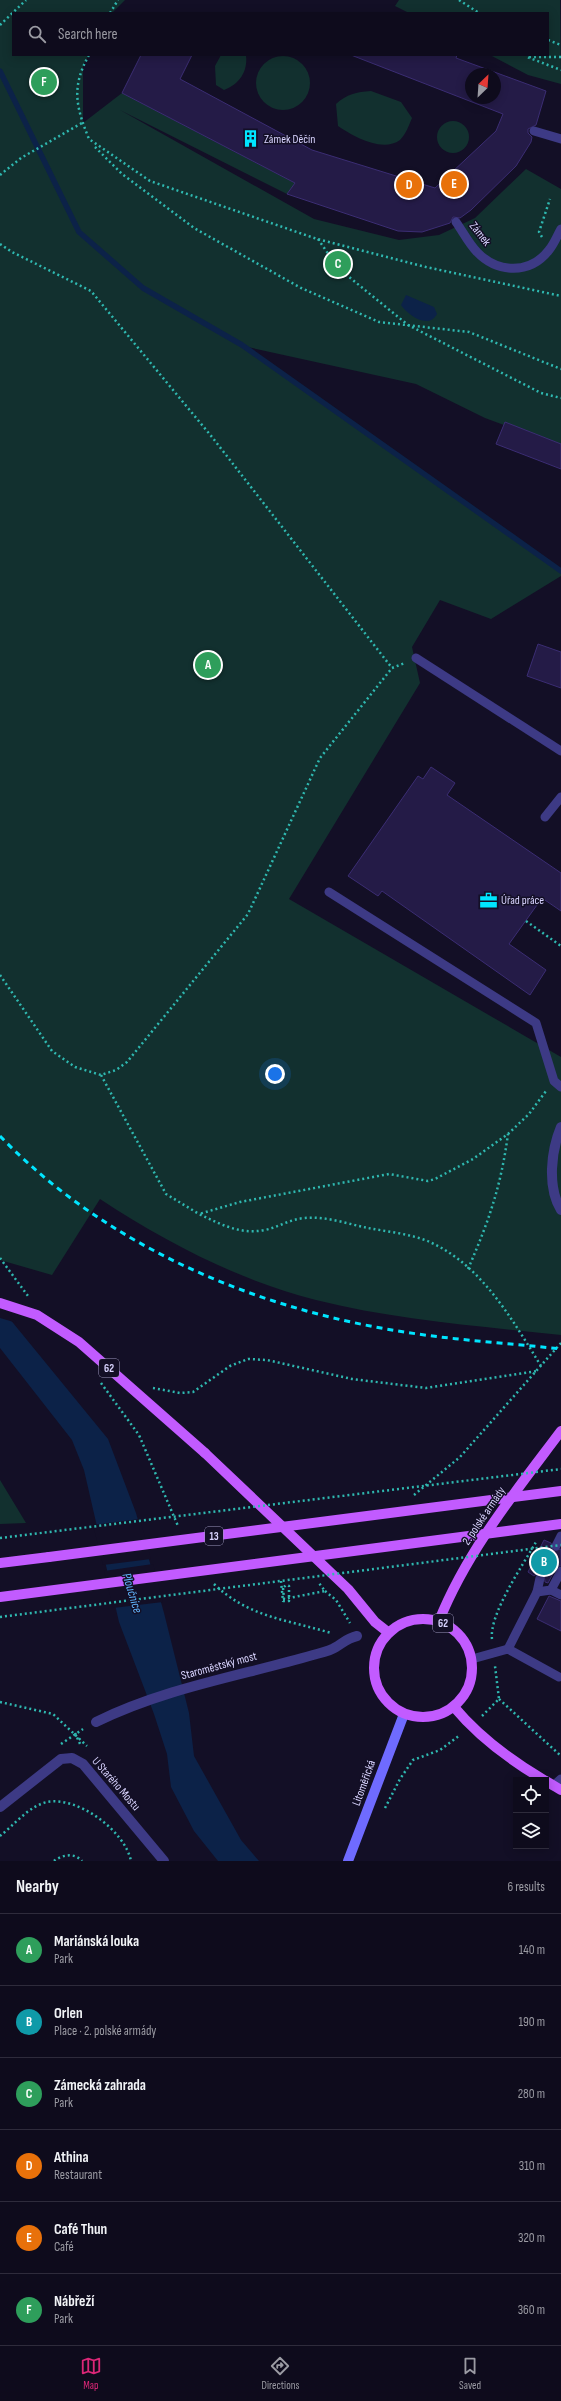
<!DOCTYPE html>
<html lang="en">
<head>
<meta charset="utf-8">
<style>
  :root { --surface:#0e0b1c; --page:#1c1929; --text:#f1f3f6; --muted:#9b9ba3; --line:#2e2b3b; --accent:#db2777 }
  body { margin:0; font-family:"Sofia Sans Condensed",sans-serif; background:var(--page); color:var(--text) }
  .controls { position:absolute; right:12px; bottom:12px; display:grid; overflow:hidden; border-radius:0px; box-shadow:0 2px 10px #0003 }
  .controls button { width:36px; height:36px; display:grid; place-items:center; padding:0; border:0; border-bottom:1px solid var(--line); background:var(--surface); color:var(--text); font:20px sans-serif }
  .compass { position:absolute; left:465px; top:68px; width:36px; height:36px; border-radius:50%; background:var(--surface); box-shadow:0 2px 10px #0003; rotate:25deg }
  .you { position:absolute; left:275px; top:1074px; width:14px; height:14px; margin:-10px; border:3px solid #fff; border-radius:50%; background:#1a73e8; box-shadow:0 0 0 6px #1a73e833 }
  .badge { display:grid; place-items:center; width:26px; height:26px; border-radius:50%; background:var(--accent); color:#fff; font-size:13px; font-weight:700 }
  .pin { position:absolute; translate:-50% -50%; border:2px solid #fff; box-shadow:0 1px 4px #0006 }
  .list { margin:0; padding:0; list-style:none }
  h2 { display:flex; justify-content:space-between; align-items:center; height:52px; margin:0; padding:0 16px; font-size:17px }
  h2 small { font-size:13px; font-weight:400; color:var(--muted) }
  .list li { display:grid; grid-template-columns:26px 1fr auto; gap:12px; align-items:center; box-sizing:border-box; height:72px; padding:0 16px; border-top:1px solid var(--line) }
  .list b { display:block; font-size:15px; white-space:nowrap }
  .list p { margin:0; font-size:13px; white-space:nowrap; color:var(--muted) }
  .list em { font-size:13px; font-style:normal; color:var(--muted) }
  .icon { flex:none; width:22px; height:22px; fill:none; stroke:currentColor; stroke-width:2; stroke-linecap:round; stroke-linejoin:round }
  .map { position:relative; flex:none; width:561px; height:1861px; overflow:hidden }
  .search { position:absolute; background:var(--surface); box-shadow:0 2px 10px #0003; left:12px; right:12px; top:12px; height:44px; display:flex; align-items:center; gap:10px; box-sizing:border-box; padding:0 14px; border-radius:0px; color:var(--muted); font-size:15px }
  .sheet { height:484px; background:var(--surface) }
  nav { display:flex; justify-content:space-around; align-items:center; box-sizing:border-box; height:56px; border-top:1px solid var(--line); background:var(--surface); font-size:11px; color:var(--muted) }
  nav a { display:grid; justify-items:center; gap:2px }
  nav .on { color:var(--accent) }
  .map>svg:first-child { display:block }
  .green { fill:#12302f }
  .water { fill:#0c2248 }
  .pier { fill:#130f26 }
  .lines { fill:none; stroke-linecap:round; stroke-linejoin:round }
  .stream { stroke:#0c2248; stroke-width:5.5 }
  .building { fill:#241b47; stroke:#3b2d73; fill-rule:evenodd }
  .path { stroke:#2fb8b0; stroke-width:2.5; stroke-dasharray:2 3; stroke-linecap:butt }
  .lane { stroke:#3d3a85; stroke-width:9 }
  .street { stroke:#3d3a85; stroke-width:10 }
  .secondary { stroke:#6f6bff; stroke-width:10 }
  .primary { stroke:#c25bff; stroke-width:10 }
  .rail { stroke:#00e5ff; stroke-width:3; stroke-dasharray:6 5; stroke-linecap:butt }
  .path-bridge { stroke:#2fb8b0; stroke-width:2.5; stroke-dasharray:2 3; stroke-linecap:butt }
  .lane-bridge { stroke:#3d3a85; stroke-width:9 }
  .primary-bridge { stroke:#c25bff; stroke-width:10 }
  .labels { text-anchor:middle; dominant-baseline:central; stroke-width:3; stroke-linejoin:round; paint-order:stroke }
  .shield { fill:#130f26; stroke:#9e99be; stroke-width:1 }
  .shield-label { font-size:11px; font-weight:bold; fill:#d9d4ff }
  .poi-label { font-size:12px; fill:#d9d4ff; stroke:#130f26; text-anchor:start }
  .street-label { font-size:12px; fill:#d9d4ff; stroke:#130f26 }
  .water-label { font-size:13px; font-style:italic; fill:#62b6ff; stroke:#130f26 }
</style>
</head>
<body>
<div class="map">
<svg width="561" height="1861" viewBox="0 0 561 1861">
  <rect width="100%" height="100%" fill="#130f26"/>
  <g class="green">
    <path d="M0,0H125L112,13H13V55H89L83,65V123L122,93L295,183L287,194L120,110L314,219L399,240L439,235L475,218L526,169L561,189V446L485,418L416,384L243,346L561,571V576L491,619L440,600L412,647L420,683L289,899L561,1057V1335C479,1326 396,1320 316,1300C238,1280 167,1243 100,1199L52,1275L0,1260Z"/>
    <path d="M399,0H560L561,84L528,75L490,55H548V13H409L395,6Z"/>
    <path d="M221,55H246C248,72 239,84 224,90L216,85L215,66Z"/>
    <circle cx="283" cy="83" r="27"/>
    <path d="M371,91L401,102L412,118C409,125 406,134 400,140C382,153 353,136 338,126L336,104C347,94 356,92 371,91Z"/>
    <circle cx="453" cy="137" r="16"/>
    <path d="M0,1480L26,1523L0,1524Z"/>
  </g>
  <g class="water">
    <path d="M406,295L434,307L437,314C428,330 408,315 401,305Z"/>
    <path d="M0,1307L108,1439L136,1513L164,1613L189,1713L194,1756L241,1840L259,1861H218L194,1831L171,1787L167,1754L154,1714L119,1622L84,1470L72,1440L0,1348Z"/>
  </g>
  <g class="pier">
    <path d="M0,1305L1,1306L17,1323L0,1318Z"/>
    <path d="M140,1519L151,1559L103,1565L93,1525Z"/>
    <path d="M153,1564L163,1602L113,1608L104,1571Z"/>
  </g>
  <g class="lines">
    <path class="stream" d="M0,71L79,232L143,288L242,345L561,571"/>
  </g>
  <g class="building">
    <path d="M141,55H192L180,79L312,150L435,188L496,131L503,114L351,55H457L456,58L546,91L536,125L528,129V133L532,137L531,142L516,166L471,210L460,218L453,217L450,223L422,232L398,231L287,194L295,183L122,93ZM471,74H495V98H471Z"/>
    <path d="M505,422L561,444V469L496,444Z"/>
    <path d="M538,644L561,652V688L527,676Z"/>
    <path d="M431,767L455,783L447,795L561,873V911L542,898L509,944L546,970L530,995L382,891L378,896L348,876L418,776L423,779Z"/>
    <path d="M544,1540L551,1543L553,1551L561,1549V1565L556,1568L548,1583L545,1582L544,1573L539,1572L534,1576L528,1572Z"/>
    <path d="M549,1596L561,1601V1631L537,1619Z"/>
  </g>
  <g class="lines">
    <g class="path">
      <path d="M459,0L479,13"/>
      <path d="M110,13L118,0"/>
      <path d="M0,25L26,0"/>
      <path d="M548,40L561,45"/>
      <path d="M89,55C71,87 76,107 89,139L150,181L317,239L426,267L561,296"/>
      <path d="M561,57H527L561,70"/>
      <path d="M95,147L122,174L194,228L301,288L379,322L469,332L561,369"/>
      <path d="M0,175L21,158L82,123"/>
      <path d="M542,237L539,232L550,199"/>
      <path d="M318,239L338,268L408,325L541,393L561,398"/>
      <path d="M0,244L12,252L91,291L212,437L392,668L405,663"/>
      <path d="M526,921L561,946"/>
      <path d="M0,975L52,1051L75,1067L101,1075L116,1070L127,1062L248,914L320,758L392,668"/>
      <path d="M101,1075L166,1194L199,1214"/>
      <path d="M0,1258L28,1296"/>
      <path d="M468,1269C489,1221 501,1186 508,1134"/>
      <path d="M541,1366C513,1321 483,1267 432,1243C413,1234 389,1232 368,1228C348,1224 326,1216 305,1218C290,1219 279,1227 265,1230C240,1235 220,1224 199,1214L240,1202L389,1174L428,1181L435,1179L473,1159L508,1134L529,1114L546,1091"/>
      <path d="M101,1383L139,1435L178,1526"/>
      <path d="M153,1388L180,1393L193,1392L230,1366L248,1359L267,1360L352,1379L426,1388L537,1371"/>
      <path d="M414,1495L460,1457L561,1343"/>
      <path d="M214,1584C248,1617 288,1620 331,1633"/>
      <path d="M283,1588L284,1599L325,1591L319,1583"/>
      <path d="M325,1591L336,1600L350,1623"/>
      <path d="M492,1639C489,1614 523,1565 536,1542"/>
      <path d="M499,1699L561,1756"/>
      <path d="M0,1702L53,1714L87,1746"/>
      <path d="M482,1716L499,1699L495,1666"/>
      <path d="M75,1733L81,1746"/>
      <path d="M61,1744L83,1729"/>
      <path d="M385,1808L400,1779L413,1760L440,1750L460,1735"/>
      <path d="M0,1836C14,1825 29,1806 47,1802C78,1796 125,1831 131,1861"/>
      <path d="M54,1861C62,1855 74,1852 82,1861"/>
    </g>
    <g class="lane">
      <path d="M534,131L561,139"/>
      <path d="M416,658L561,751"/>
      <path d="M545,817L561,797"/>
      <path d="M329,892L536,1023L554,1081L561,1087"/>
      <path d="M556,1546L561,1536"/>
      <path d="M551,1590L561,1595"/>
      <path d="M537,1592L540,1578"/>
      <path d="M508,1649L537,1592L551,1590L561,1571"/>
      <path d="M472,1659L508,1649L559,1677"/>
      <path d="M553,1786L561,1779"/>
    </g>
    <g class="street">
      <path d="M561,1127C551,1151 547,1187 561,1210"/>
      <path d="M96,1722C165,1688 240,1676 313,1655C320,1653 330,1651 336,1647C344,1642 348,1638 357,1636"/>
      <path d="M0,1807L61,1759L72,1758L83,1764L164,1861"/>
    </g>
    <path class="secondary" d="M348,1861L404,1714"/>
    <g class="primary">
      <path d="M205,1453L348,1589L375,1622L389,1633"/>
      <path d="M0,1563L49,1557"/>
      <circle cx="423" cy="1668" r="49"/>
      <path d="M439,1621C467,1551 516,1491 561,1431"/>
      <path d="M454,1707C479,1737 510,1760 544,1780"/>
      <path d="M546,1781L561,1790"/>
    </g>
    <path class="rail" d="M0,1136C105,1245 251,1307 398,1331C452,1340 507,1343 561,1349"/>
    <g class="path-bridge">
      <path d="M0,1538L561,1469"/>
      <path d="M281,1581L283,1601H289V1586L286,1585L283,1588"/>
      <path d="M0,1617L561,1545"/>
    </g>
    <path class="lane-bridge" d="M456,222C463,232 469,244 477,252C497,273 530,275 549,250C554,244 557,236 561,229"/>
    <g class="primary-bridge">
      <path d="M0,1303L37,1315L79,1342L205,1453"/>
      <path d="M49,1557L561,1491"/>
      <path d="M0,1597L561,1524"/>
    </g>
  </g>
  <defs>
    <symbol id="building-bare" viewBox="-9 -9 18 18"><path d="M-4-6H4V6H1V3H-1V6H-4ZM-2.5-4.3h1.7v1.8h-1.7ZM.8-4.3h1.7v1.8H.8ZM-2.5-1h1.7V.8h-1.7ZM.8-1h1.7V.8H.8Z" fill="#00e5ff" stroke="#130f26" stroke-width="2.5" paint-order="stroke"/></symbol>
    <symbol id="office-bare" viewBox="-9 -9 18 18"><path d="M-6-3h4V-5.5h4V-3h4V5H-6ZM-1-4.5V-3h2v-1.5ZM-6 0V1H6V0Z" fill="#00e5ff" stroke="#130f26" stroke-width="2.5" paint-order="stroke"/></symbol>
  </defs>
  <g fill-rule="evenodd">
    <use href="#building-bare" x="238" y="126" width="25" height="25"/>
    <use href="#office-bare" x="476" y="888" width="25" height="25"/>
  </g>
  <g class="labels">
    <g class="shield">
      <rect x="99" y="1359" width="20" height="18" rx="3"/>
      <rect x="205" y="1527" width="18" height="18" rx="3"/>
      <rect x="433" y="1614" width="20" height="18" rx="3"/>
    </g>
    <g class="shield-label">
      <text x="109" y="1368">62</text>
      <text x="214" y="1536">13</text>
      <text x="443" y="1623">62</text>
    </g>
    <g class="poi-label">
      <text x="264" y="139">Zámek Děčín</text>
      <text x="501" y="900">Úřad práce</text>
    </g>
    <g class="street-label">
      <text transform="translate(480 234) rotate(52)">Zámek</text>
      <text transform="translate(484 1516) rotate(-56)">2. polské armády</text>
      <text transform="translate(219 1666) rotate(-15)">Staroměstský most</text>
      <text transform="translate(364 1783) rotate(-70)">Litoměřická</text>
      <text transform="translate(116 1784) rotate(49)">U Starého Mostu</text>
    </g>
    <g class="water-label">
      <text transform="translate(132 1593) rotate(73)">Ploučnice</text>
    </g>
  </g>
</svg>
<div class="controls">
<button><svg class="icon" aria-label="locate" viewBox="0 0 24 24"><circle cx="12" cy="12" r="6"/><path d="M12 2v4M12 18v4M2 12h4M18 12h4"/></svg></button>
<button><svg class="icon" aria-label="layers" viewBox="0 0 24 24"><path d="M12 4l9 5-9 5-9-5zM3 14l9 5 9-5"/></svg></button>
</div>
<svg class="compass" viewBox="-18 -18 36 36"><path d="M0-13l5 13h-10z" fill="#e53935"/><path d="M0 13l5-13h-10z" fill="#9b9ba3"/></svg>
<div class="you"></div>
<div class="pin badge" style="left:208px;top:665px;background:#2e9e5b">A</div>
<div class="pin badge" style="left:544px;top:1562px;background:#0f9aa8">B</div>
<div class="pin badge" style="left:338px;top:264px;background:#2e9e5b">C</div>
<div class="pin badge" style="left:409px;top:185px;background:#e8710a">D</div>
<div class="pin badge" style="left:454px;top:184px;background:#e8710a">E</div>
<div class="pin badge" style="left:44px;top:82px;background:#2e9e5b">F</div>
<div class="search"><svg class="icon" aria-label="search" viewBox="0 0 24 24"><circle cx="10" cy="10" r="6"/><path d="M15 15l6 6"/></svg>Search here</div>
</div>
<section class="sheet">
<h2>Nearby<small>6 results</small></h2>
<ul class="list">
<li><span class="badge" style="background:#2e9e5b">A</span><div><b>Mariánská louka</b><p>Park</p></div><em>140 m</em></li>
<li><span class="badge" style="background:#0f9aa8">B</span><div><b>Orlen</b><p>Place · 2. polské armády</p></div><em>190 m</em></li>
<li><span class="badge" style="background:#2e9e5b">C</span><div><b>Zámecká zahrada</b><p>Park</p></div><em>280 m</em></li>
<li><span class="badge" style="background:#e8710a">D</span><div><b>Athina</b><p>Restaurant</p></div><em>310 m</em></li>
<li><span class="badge" style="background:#e8710a">E</span><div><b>Café Thun</b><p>Café</p></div><em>320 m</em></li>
<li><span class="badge" style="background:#2e9e5b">F</span><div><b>Nábřeží</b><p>Park</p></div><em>360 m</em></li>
</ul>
</section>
<nav>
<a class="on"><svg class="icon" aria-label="map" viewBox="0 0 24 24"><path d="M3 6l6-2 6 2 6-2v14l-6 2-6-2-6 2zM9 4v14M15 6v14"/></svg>Map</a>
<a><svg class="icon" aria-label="directions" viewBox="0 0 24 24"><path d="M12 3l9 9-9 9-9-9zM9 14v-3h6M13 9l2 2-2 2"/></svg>Directions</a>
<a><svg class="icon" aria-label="saved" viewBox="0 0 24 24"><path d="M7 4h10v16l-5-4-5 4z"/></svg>Saved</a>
</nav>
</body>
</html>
